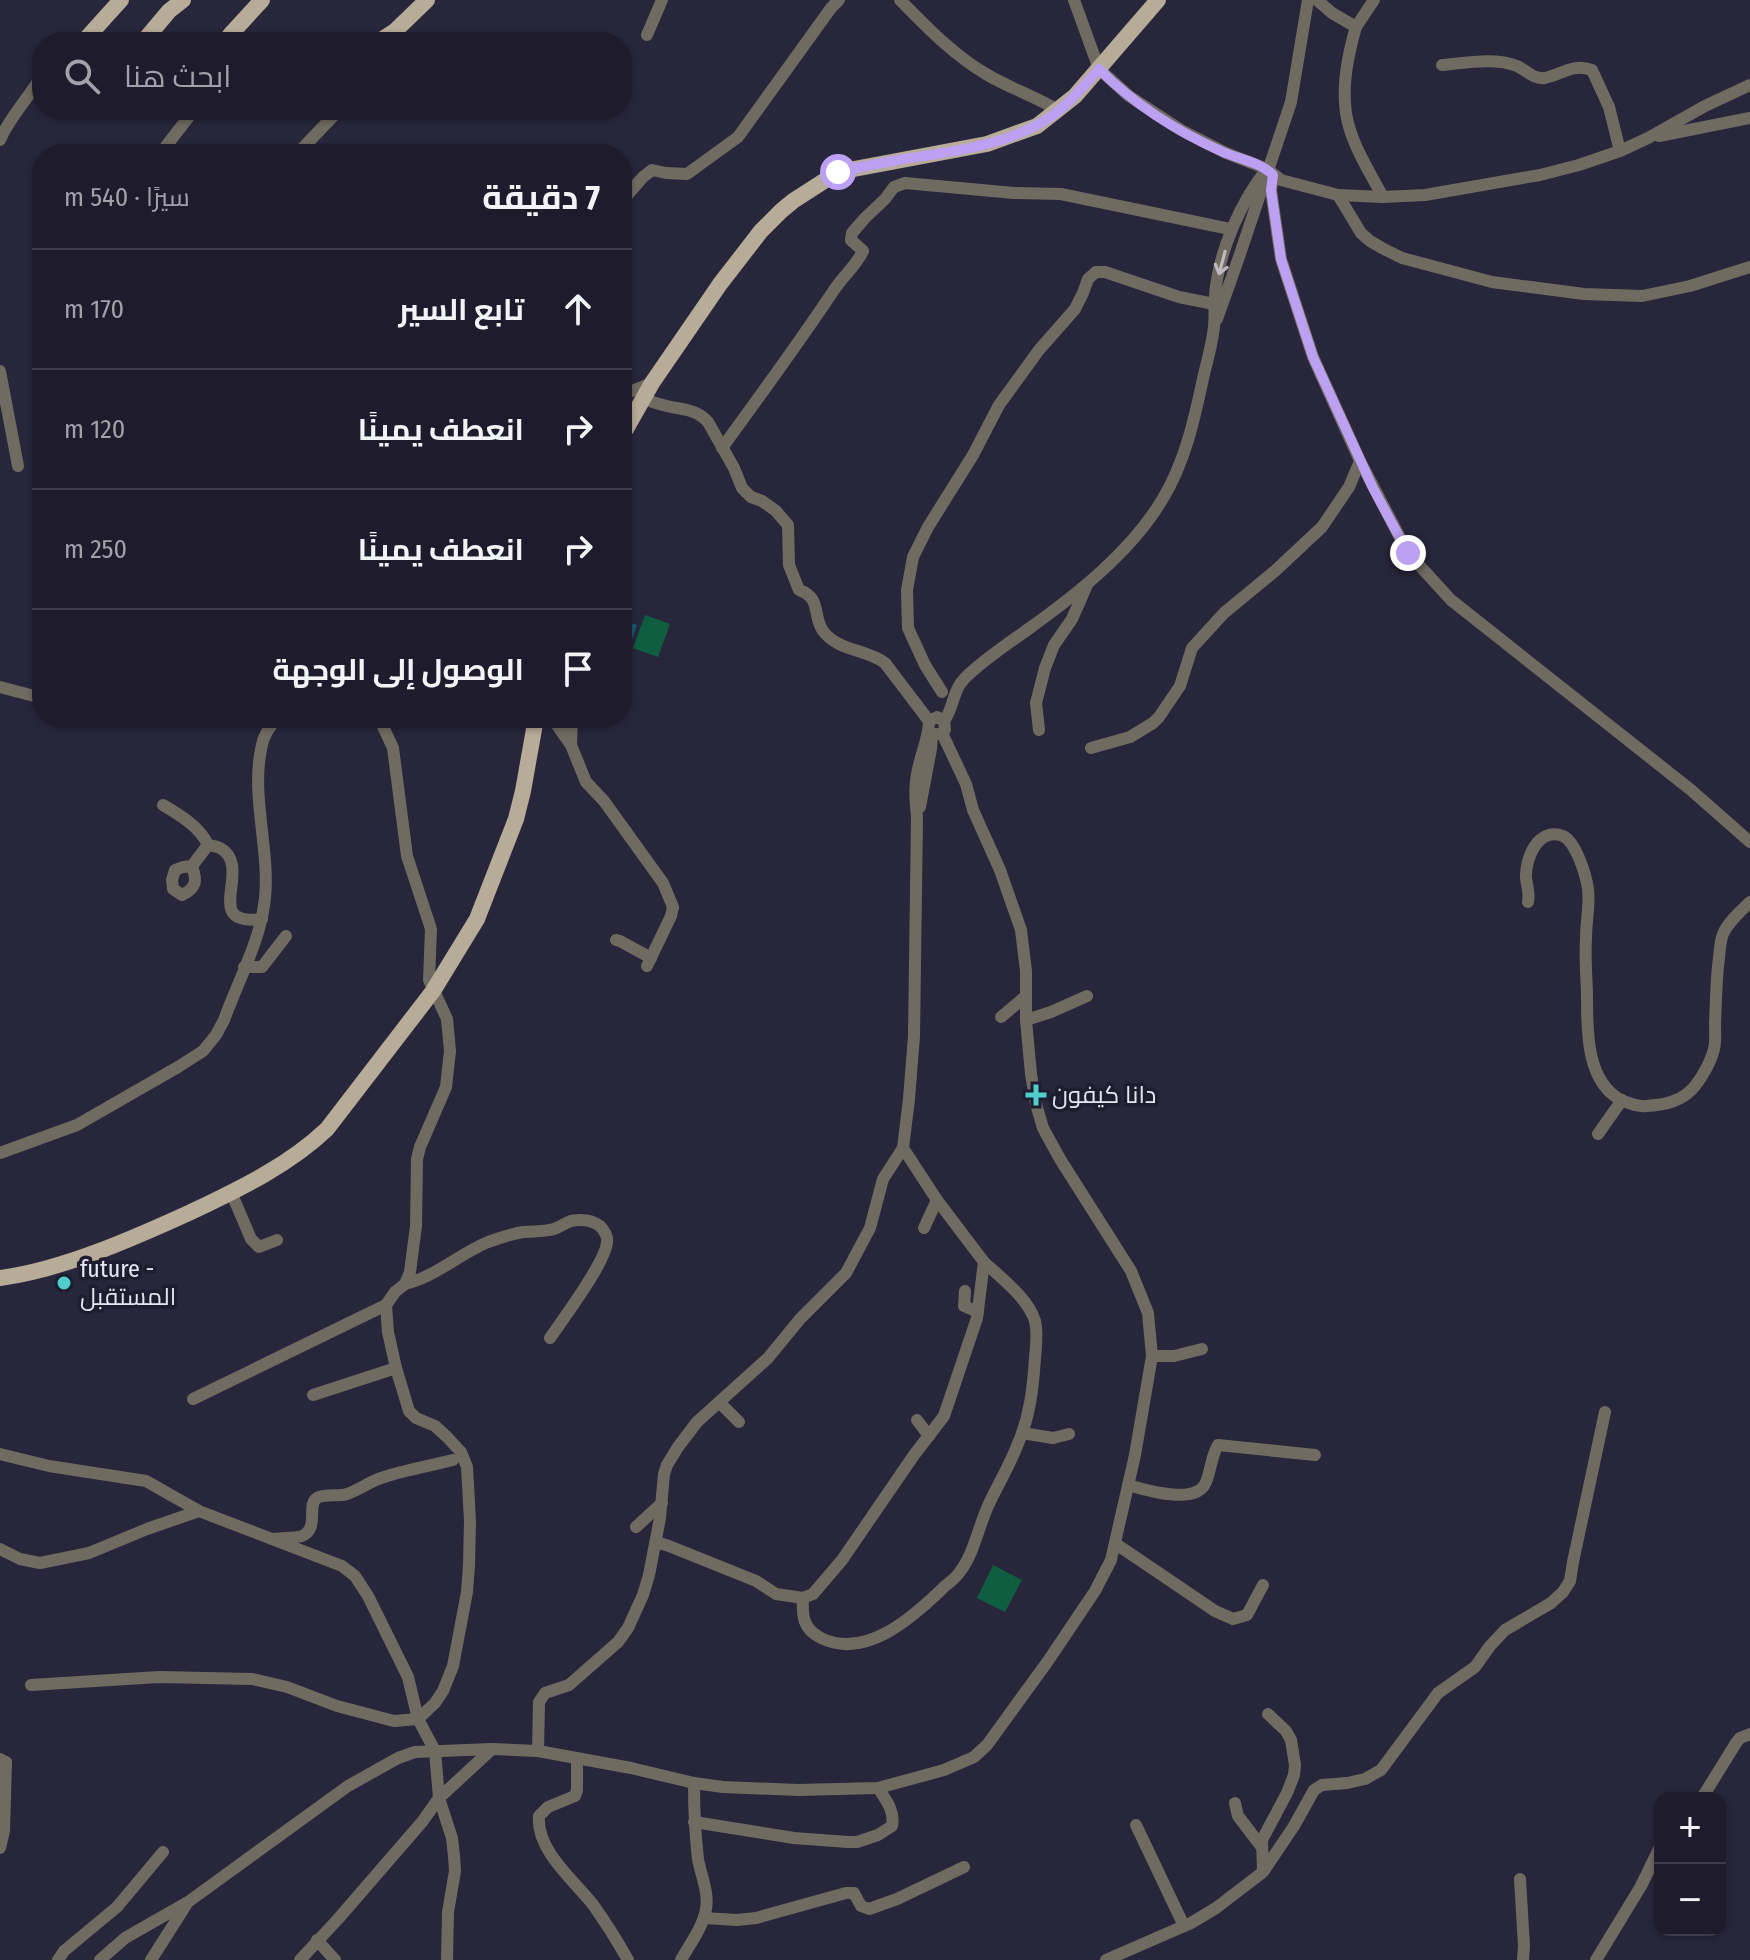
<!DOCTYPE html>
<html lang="ar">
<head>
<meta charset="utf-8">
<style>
  :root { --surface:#1e1c2c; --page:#2b2938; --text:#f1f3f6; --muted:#a1a1a9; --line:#3c3a48 }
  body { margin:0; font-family:"Fira Sans Condensed",Cairo,sans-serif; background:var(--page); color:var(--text); direction:rtl }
  .controls { position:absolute; right:24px; bottom:24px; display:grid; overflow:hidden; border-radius:16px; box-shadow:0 2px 6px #0004 }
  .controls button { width:72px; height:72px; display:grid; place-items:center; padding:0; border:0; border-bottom:2px solid var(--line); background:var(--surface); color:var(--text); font:40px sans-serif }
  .stop { position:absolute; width:24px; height:24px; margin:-18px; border:6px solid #bca0f2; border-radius:50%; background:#fff }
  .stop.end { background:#bca0f2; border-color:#fff; box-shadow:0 2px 8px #0008 }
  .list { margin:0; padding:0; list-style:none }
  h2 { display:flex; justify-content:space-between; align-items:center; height:104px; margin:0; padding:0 32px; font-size:34px }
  h2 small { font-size:26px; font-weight:400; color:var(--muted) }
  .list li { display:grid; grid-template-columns:52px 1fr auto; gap:24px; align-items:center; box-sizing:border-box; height:120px; padding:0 32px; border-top:2px solid var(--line) }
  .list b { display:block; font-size:30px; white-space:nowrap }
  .list em { font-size:26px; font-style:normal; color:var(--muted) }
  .icon { flex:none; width:44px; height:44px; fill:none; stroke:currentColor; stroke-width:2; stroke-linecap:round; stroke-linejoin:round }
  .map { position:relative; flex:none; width:1750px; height:1960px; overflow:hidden; direction:ltr }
  .search { position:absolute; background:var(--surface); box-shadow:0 2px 6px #0004; left:32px; top:32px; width:600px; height:88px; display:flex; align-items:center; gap:20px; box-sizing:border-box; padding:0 28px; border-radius:32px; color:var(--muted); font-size:30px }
  .panel { position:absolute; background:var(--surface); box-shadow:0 2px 6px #0004; left:32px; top:144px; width:600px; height:584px; border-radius:32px; direction:rtl }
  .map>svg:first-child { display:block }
  .pitch { fill:#0f5e41 }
  .water { fill:#145970 }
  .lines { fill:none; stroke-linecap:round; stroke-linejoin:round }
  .minor { stroke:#706b61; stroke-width:12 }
  .major { stroke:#b6ac97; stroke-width:16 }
  .oneway { stroke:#bcbabf }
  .route { stroke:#bca0f2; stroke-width:10 }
  .poi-dot { fill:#52cdce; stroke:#1e1d30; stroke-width:3 }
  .labels { text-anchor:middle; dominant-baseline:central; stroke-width:7; stroke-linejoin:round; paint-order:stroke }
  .poi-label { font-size:24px; fill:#e5e5f2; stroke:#1e1d30; text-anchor:start }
</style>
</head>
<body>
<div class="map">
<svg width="1750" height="1960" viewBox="0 0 1750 1960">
  <rect width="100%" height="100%" fill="#28263b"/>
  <g class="pitch">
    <path d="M645,615L670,624L658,657L633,648Z"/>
    <path d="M993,1565L1022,1580L1005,1612L977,1598Z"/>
  </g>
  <path class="water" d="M627,622L637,625L628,651L622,649V637Z"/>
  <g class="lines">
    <g class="minor">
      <path d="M900,0C926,26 953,55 986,74C1009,88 1035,96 1059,111"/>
      <path d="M1074,0L1099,69L1129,96L1181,130L1226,153L1267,169L1281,180L1338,195L1383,197L1425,195L1540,175L1579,165L1620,151L1648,138L1705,106L1750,85"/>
      <path d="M1317,0L1332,13L1356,27L1374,0"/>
      <path d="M1356,27C1349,51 1343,77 1345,103C1346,136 1368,169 1383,197"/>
      <path d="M647,35L662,0"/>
      <path d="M1442,65C1465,63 1495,57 1517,66C1526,70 1534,80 1545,78C1563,74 1573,63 1592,70L1609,107L1620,151"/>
      <path d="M1659,136L1750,118"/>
      <path d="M0,140C10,116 29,98 42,75"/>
      <path d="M160,154L194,110"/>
      <path d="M297,154L339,110"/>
      <path d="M1273,175L1271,190L1281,259L1313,357L1360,461L1408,553L1451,600L1691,790L1750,842"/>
      <path d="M1338,195L1361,233L1370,241L1382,248L1402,258L1492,282L1584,294L1642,296L1690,286L1750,267"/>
      <path d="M622,201L643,177L652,170L666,173L687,174L738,137L831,8L839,0"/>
      <path d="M1217,319L1239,257L1291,102L1308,0"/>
      <path d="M0,371L18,466"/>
      <path d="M622,395L652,383"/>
      <path d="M643,398C650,401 656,404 663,405C680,410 696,408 708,422L734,468L742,488L751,497L762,501L776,511L788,525L789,565L799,590C822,598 812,615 823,631C838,651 866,649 885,663L929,721"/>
      <path d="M722,448C760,396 798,344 834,290C843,276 856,266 863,251L851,240L852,233L865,218L885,199L894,187L905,183L1014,193L1061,194L1230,229"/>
      <path d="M0,687L42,698"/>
      <path d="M942,692L925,665L908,628L907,590L913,557L928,527L973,455L999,405L1039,350L1075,309L1083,293L1088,279L1096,272H1105L1179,297L1214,304"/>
      <path d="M552,718L571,745L586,782L604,801L663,883L673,907L671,916L647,966"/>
      <path d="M944,721C954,708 952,691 965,678C983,660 1006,645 1027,630C1076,595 1131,552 1162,500C1185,463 1195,417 1204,374C1208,359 1212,343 1214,327C1215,317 1214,306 1215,296C1218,254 1240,202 1267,169"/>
      <path d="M1039,730L1036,703L1045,668L1054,645L1072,619L1087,585"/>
      <path d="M571,745L572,718"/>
      <path d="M1091,748L1130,737L1153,723L1159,717L1180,686L1192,648L1224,613L1275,571L1322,527L1349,487L1360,461"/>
      <path d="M163,805C180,815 200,827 208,845C212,846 216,846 220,848C255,867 199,927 262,919"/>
      <path d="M920,807L931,749L932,734"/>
      <path d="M192,866C197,880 197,888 182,895L173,889L172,880L175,870L183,867L192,866L208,845"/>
      <path d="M1528,902C1530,893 1527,887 1526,878C1525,859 1538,826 1563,836C1576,842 1586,875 1588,889C1590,905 1586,922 1586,938C1585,956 1586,974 1587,992C1587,1028 1585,1083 1623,1101C1631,1104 1638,1107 1646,1106C1665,1105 1683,1101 1695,1086C1703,1076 1711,1061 1714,1049C1716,1041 1715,1032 1715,1024C1716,1002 1716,980 1719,958C1720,950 1720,941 1723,934C1728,922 1741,911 1750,902"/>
      <path d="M616,940L620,941L651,958"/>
      <path d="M244,967H262L286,936"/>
      <path d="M1001,1017L1026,996"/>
      <path d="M1026,1020L1051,1012L1087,996"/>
      <path d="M1598,1134L1622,1100"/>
      <path d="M0,1153L77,1125L178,1067L203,1051L216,1035L224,1020C238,981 261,940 265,898C270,849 250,793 262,745C264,734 270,726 277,718"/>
      <path d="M231,1192L251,1239L259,1247L277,1240"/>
      <path d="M924,1228L937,1200"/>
      <path d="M405,1284C435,1277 459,1254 488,1242C499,1238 511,1234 523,1232C533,1231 544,1232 554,1229C560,1227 565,1223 571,1221C581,1219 592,1220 600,1226C604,1230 608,1237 607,1242C606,1262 563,1319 550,1338"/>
      <path d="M965,1291L964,1306L978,1312"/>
      <path d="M1152,1356H1174L1202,1349"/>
      <path d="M313,1395L396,1368"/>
      <path d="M193,1399L386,1305L395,1292L405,1284L410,1272L416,1226L417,1159L420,1147L446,1087L450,1051L447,1019L429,980L431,929L407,856L393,748L379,718"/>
      <path d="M719,1402L739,1422"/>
      <path d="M917,1420L929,1436"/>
      <path d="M1022,1433L1053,1438L1069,1434"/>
      <path d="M0,1454L49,1466L146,1481L199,1511L342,1566L355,1576L368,1596L408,1677L418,1719L435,1751L439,1798L452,1838L454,1856L455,1871L448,1912L447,1960"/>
      <path d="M1128,1485C1146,1490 1197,1506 1206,1482C1211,1470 1211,1457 1218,1445L1315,1455"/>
      <path d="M636,1527L662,1503"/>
      <path d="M272,1539C279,1538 297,1538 302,1536C320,1528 306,1505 317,1498C325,1493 338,1497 347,1494C359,1490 369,1482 381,1478C404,1470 429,1466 453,1460"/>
      <path d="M656,1542L669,1546L756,1581L776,1594L803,1598L813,1594L842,1560L914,1455L944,1416L977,1318L984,1262L937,1200L903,1148"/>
      <path d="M1116,1544L1215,1611L1233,1619L1247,1615L1263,1585"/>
      <path d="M0,1549L20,1559L40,1563L89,1553L147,1529L199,1511"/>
      <path d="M803,1598C802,1616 803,1629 821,1638C865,1660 912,1618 942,1589C947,1584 955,1579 959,1573C974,1554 978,1528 988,1506C997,1486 1009,1467 1017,1446C1030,1417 1033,1388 1035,1358C1036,1346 1038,1333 1035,1321C1028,1298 1001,1278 984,1262"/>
      <path d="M31,1685L159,1677L252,1679L287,1687L337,1706L394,1721L418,1719L435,1703L443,1691L453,1666L467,1592L469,1565L470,1521L467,1467L461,1452L447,1437L435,1426L416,1418L409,1411L396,1368L388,1332L386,1305"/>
      <path d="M538,1751L539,1702L545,1693L569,1685L618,1642L628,1628L643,1595L649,1575L660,1518L664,1474L667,1465L678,1447L697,1422L768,1358L800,1319L846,1273L870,1228L883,1179L903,1148L909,1099L914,1036L917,817C915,799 914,783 919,765C922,751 929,736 929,721L937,717L944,721L945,730L942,733L934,735L929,731"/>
      <path d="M0,1759L6,1762L4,1831L0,1848"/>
      <path d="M577,1759V1790L575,1796L548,1807L539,1816C536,1851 575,1881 594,1906C606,1923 618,1942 628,1960"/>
      <path d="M1702,1798L1736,1743L1740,1738L1750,1734"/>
      <path d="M1235,1803L1238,1816L1261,1846"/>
      <path d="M694,1822L794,1838L848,1842H857L878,1835L892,1826C895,1811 886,1800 878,1788"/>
      <path d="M1136,1825L1184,1926"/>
      <path d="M1263,1870L1262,1840L1287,1793L1294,1775L1295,1765L1291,1740L1286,1731L1268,1714"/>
      <path d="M1520,1879L1524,1946L1523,1960"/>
      <path d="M704,1918L737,1920L756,1918L846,1893H854L861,1906L869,1909L897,1899L964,1867"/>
      <path d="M317,1940L335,1960"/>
      <path d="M58,1960L64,1951L117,1907L163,1852"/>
      <path d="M100,1960L125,1938L188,1902L348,1786L398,1758L415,1752L492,1749L538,1751L631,1768L694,1783L723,1787L798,1790L878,1788L944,1770L974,1757L987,1745L1048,1661L1095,1591L1111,1560L1135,1455L1152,1356L1150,1335L1148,1313L1131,1271L1060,1159L1043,1128L1036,1104L1031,1074L1026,1020V971L1021,930L1000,870L973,810L966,784L942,733"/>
      <path d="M151,1960L186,1905"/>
      <path d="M300,1960L338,1919L422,1822L439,1798L492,1749"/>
      <path d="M681,1960C690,1944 703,1927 706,1909C709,1892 701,1876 698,1859C695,1834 694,1809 694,1783"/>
      <path d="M1106,1960L1191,1923L1216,1908L1263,1872L1294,1826L1314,1790L1322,1785L1347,1783L1365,1779L1381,1770L1438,1693L1475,1667L1490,1646L1505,1630L1551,1603L1563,1592L1570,1581L1573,1562L1605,1412"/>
      <path d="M1596,1960L1641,1886L1660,1847"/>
    </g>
    <g class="major">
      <path d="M83,42L121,0"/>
      <path d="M143,42L169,11L183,0"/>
      <path d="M229,42L230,35L262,0"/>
      <path d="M378,42L395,31L427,0"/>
      <path d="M622,436L652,383L720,284L761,231L781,211L793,201L838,172L987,144L1037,126L1075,96L1158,0"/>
      <path d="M0,1278C62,1270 134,1238 191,1212C239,1189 288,1166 327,1129L433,991L477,919L516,819L523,791L536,718"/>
    </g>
  </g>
  <defs><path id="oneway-shaft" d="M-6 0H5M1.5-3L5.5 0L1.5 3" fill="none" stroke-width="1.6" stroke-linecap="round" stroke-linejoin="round" transform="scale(2)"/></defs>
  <use class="oneway" href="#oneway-shaft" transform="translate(1222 263) rotate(105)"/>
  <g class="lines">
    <path class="route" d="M838,172C860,167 882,163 904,159C948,152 995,147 1035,126C1061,114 1080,90 1099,69C1134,104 1178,132 1223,152C1239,159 1260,162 1273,175L1271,190L1281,259L1313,357L1373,488L1408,553"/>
  </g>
  <g class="poi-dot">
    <path d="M1032 1083h8v8h8v8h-8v8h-8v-8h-8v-8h8z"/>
    <circle cx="64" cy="1283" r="8"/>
  </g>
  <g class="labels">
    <g class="poi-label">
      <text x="1052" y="1095">دانا كيفون</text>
      <text x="80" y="1269">future -<tspan x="80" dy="28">المستقبل</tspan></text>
    </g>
  </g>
</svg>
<div class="controls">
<button>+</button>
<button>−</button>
</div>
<div class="stop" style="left:838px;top:172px"></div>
<div class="stop end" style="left:1408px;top:553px"></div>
<div class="search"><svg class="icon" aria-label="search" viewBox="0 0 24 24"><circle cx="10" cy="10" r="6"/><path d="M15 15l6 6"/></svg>ابحث هنا</div>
<section class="panel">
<h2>7 دقيقة<small>سيرًا · 540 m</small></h2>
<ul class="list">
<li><svg class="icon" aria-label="ahead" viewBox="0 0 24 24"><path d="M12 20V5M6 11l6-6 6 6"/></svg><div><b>تابع السير</b></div><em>170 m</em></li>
<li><svg class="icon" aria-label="right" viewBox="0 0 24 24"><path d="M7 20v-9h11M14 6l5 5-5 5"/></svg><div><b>انعطف يمينًا</b></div><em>120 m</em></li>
<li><svg class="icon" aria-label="right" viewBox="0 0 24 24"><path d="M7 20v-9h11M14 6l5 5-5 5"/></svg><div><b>انعطف يمينًا</b></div><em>250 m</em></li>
<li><svg class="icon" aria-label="arrive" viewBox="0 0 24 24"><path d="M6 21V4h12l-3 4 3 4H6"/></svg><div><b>الوصول إلى الوجهة</b></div></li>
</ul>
</section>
</div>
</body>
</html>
